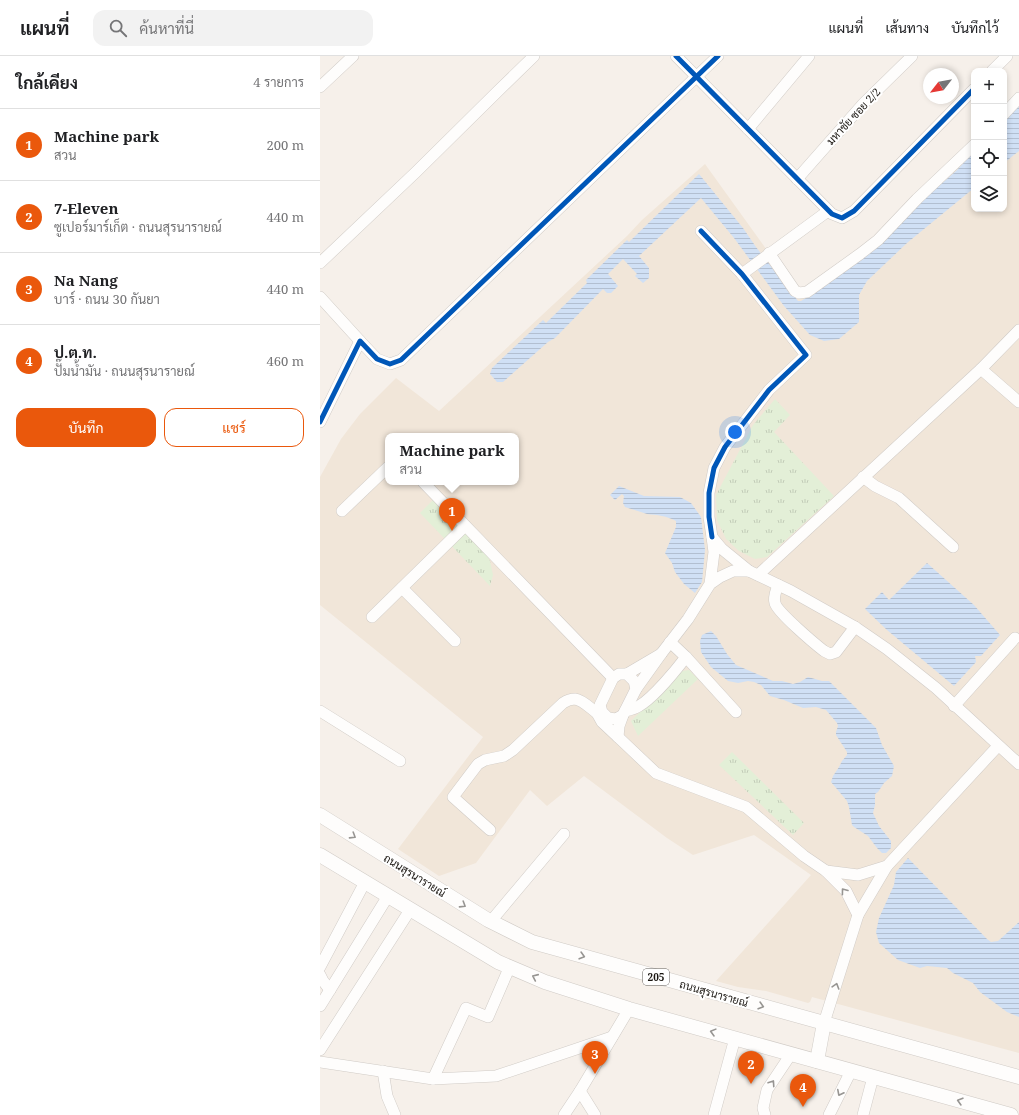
<!DOCTYPE html>
<html lang="th">
<head>
<meta charset="utf-8">
<style>
  :root { --surface:#fff; --page:#f2f2f2; --text:#202124; --muted:#757577; --line:#e0e0e0; --accent:#ea580c }
  body { margin:0; font-family:"Noto Serif",Sarabun,serif; background:var(--page); color:var(--text) }
  .controls { position:absolute; right:12px; top:12px; display:grid; overflow:hidden; border-radius:8px; box-shadow:0 2px 6px #0003 }
  .controls button { width:36px; height:36px; display:grid; place-items:center; padding:0; border:0; border-bottom:1px solid var(--line); background:var(--surface); color:var(--text); font:20px sans-serif }
  .compass { position:absolute; left:603px; top:12px; width:36px; height:36px; border-radius:50%; background:var(--surface); box-shadow:0 2px 6px #0003; rotate:239deg }
  .you { position:absolute; left:415px; top:376px; width:14px; height:14px; margin:-10px; border:3px solid #fff; border-radius:50%; background:#1a73e8; box-shadow:0 0 0 6px #1a73e833 }
  .badge { display:grid; place-items:center; width:26px; height:26px; border-radius:50%; background:var(--accent); color:#fff; font-size:13px; font-weight:700 }
  .pin { position:absolute; translate:-50% -33px; filter:drop-shadow(0 1px 2px #0008) }
  .pin::after { content:''; position:absolute; top:21px; width:14px; height:12px; background:inherit; clip-path:polygon(0 0,100% 0,50% 100%) }
  .popup { position:absolute; left:65px; top:377px; width:134px; height:52px; box-sizing:border-box; display:grid; place-content:center; border-radius:8px; background:var(--surface); filter:drop-shadow(0 1px 3px #0005); font-size:13px; white-space:nowrap; color:var(--muted) }
  .popup b { font-size:15px; color:var(--text) }
  .popup::after { content:''; position:absolute; left:50%; top:100%; margin-left:-8px; border:8px solid transparent; border-top-color:var(--surface) }
  .list { margin:0; padding:0; list-style:none }
  h2 { display:flex; justify-content:space-between; align-items:center; height:52px; margin:0; padding:0 16px; font-size:17px }
  h2 small { font-size:13px; font-weight:400; color:var(--muted) }
  .list li { display:grid; grid-template-columns:26px 1fr auto; gap:12px; align-items:center; box-sizing:border-box; height:72px; padding:0 16px; border-top:1px solid var(--line) }
  .list b { display:block; font-size:15px; white-space:nowrap }
  .list p { margin:0; font-size:13px; white-space:nowrap; color:var(--muted) }
  .list em { font-size:13px; font-style:normal; color:var(--muted) }
  .actions { display:flex; gap:8px; padding:12px 16px }
  .actions a { flex:1; padding:9px 0; border:1px solid var(--accent); border-radius:12px; text-align:center; font-size:14px; color:var(--accent) }
  .actions .main { background:var(--accent); color:#fff }
  .icon { flex:none; width:22px; height:22px; fill:none; stroke:currentColor; stroke-width:2; stroke-linecap:round; stroke-linejoin:round }
  .map { position:relative; flex:none; width:699px; height:1059px; overflow:hidden }
  header { display:flex; align-items:center; gap:24px; box-sizing:border-box; height:56px; padding:0 20px; background:var(--surface); border-bottom:1px solid var(--line) }
  header strong { font-size:19px }
  nav { display:flex; gap:22px; margin-inline-start:auto; font-size:14px }
  .search { width:280px; height:36px; background:var(--page); display:flex; align-items:center; gap:10px; box-sizing:border-box; padding:0 14px; border-radius:12px; color:var(--muted); font-size:15px }
  main { display:flex }
  aside { flex:1; background:var(--surface) }
  .map>svg:first-child { display:block }
  .built { fill:#f1e6d9; fill-rule:evenodd }
  .park { fill:url(#park-tufts) }
  .water { fill:url(#water-rules) }
  .lines { fill:none; stroke-linecap:round; stroke-linejoin:round }
  .minor-casing { stroke:#d0cbc6; stroke-width:12 }
  .major-casing { stroke:#d0cbc6; stroke-width:15 }
  .minor { stroke:#fefdfc; stroke-width:11 }
  .major { stroke:#fefdfc; stroke-width:14 }
  .cycleway-casing { stroke:#fff; stroke-width:8 }
  .cycleway { stroke:#0057b8; stroke-width:5 }
  .oneway { stroke:#979592 }
  .labels { text-anchor:middle; dominant-baseline:central; stroke-width:4; stroke-linejoin:round; paint-order:stroke }
  .shield { fill:#fff; stroke:#5f5c58; stroke-width:1 }
  .shield-label { font-size:10px; font-weight:bold; fill:#1a1611 }
  .street-label { font-size:11px; fill:#1a1611; stroke:#fff }
</style>
</head>
<body>
<header>
<strong>แผนที่</strong>
<div class="search"><svg class="icon" aria-label="search" viewBox="0 0 24 24"><circle cx="10" cy="10" r="6"/><path d="M15 15l6 6"/></svg>ค้นหาที่นี่</div>
<nav><a>แผนที่</a><a>เส้นทาง</a><a>บันทึกไว้</a></nav>
</header>
<main>
<aside>
<h2>ใกล้เคียง<small>4 รายการ</small></h2>
<ul class="list">
<li><span class="badge">1</span><div><b>Machine park</b><p>สวน</p></div><em>200 m</em></li>
<li><span class="badge">2</span><div><b>7-Eleven</b><p>ซูเปอร์มาร์เก็ต · ถนนสุรนารายณ์</p></div><em>440 m</em></li>
<li><span class="badge">3</span><div><b>Na Nang</b><p>บาร์ · ถนน 30 กันยา</p></div><em>440 m</em></li>
<li><span class="badge">4</span><div><b>ป.ต.ท.</b><p>ปั๊มน้ำมัน · ถนนสุรนารายณ์</p></div><em>460 m</em></li>
</ul>
<div class="actions"><a class="main">บันทึก</a><a>แชร์</a></div>
</aside>
<div class="map">
<svg width="699" height="1059" viewBox="0 0 699 1059">
  <defs>
    <pattern id="park-tufts" width="24" height="20" patternUnits="userSpaceOnUse"><rect width="24" height="20" fill="#e3efd7"/><path d="M3 7l-1-3M5 7V3M7 7l1-3M15 17l-1-3M17 17v-4M19 17l1-3" fill="none" stroke="#c2ccb8"/></pattern>
    <pattern id="water-rules" width="6" height="5" patternUnits="userSpaceOnUse"><rect width="6" height="5" fill="#d0e0f5"/><path d="M0 2.5h6" fill="none" stroke="#b2bfd1"/></pattern>
  </defs>
  <rect width="100%" height="100%" fill="#f6f0ea"/>
  <path class="built" d="M699,36V997L492,941L490,946L488,947L446,935L418,931L396,925L491,819L434,779L373,799L347,782L264,720L227,750L210,734L156,807L119,820L78,793L163,681L0,549V421L21,383L40,358L76,322L119,355L307,180L322,164L385,108L449,197L480,236L537,198L600,138L654,82V153H684V51ZM68,380H196V426H68Z"/>
  <g class="park">
    <path d="M455,343L470,359L454,376L514,440L447,501L435,503L419,495L406,483L397,464L396,439L433,369Z"/>
    <path d="M115,442L164,492L170,505L173,519L170,530L100,457Z"/>
    <path d="M369,614L378,623L318,680L311,665L362,615Z"/>
    <path d="M412,696L484,767L473,779L399,709Z"/>
  </g>
  <g class="water">
    <path d="M699,50V95L684,107V65Z"/>
    <path d="M654,96V132L587,187L547,225L539,239V266L519,283L504,285L490,279L464,250L414,182L381,142L319,200L329,212V222L323,227L315,220L317,218L303,203L288,218L298,230L291,237H287L283,233L235,282L228,286L183,326H177L170,318L172,312L223,264L226,267L267,227L266,224L307,184L309,186L379,118L423,172L436,191L478,245H481L505,230L636,115Z"/>
    <path d="M299,430L324,440L360,441L371,447L381,461L385,494L382,526L375,537L364,528L355,516L352,507L345,497L356,471V465C347,460 337,459 327,458C320,456 312,453 305,451L303,447L304,440L302,438L295,444L290,439Z"/>
    <path d="M607,507L654,549L680,579L661,600H655L656,606L634,630L567,574L545,553L562,536L569,544Z"/>
    <path d="M391,575L396,580L407,598L416,609L453,625H462L473,628L480,626L488,621L502,625H509L556,672L562,689L574,710L572,720L564,727L558,736L555,738V749L553,757L559,770L571,785V792L566,797H562L557,792L548,780L534,771L532,769L529,751L527,745L511,726L513,720L519,711L522,705L527,699V696L516,679V676L518,670L517,667L506,654L496,651L483,652L464,644L450,640L441,629L434,626L428,625L418,627L408,625L391,611L381,596L380,585L382,579Z"/>
    <path d="M588,802L667,883L671,886L678,885L699,866V961L687,956L660,936L653,927L633,917L627,912L607,910L600,912L578,904L559,887L556,876L559,862L574,829L576,816Z"/>
  </g>
  <g class="lines">
    <defs>
      <g id="minor">
        <path d="M356,0L512,158L522,162L534,155L654,33"/>
        <path d="M672,15L687,0"/>
        <path d="M0,31L33,0"/>
        <path d="M684,58L699,42"/>
        <path d="M428,73L489,0"/>
        <path d="M477,123L544,47L592,0"/>
        <path d="M381,175L422,218L486,299L449,334L405,391L394,412L389,437V461L392,481"/>
        <path d="M449,197L475,235L479,237L487,236L540,198L558,184L597,143L654,89"/>
        <path d="M0,207L96,116L177,36L214,0"/>
        <path d="M422,218L508,155"/>
        <path d="M0,241L40,285"/>
        <path d="M661,313L699,346"/>
        <path d="M0,366L40,285L57,303L70,308L81,304L398,0"/>
        <path d="M543,421L555,430L579,442L633,491"/>
        <path d="M103,426L293,622"/>
        <path d="M22,455L68,411"/>
        <path d="M429,515L471,535L535,571L567,593L616,632L699,708"/>
        <path d="M438,519L661,313L699,274"/>
        <path d="M458,529C456,535 453,541 455,547C457,556 495,588 504,595L510,598L516,596L535,571"/>
        <path d="M82,532L135,585"/>
        <path d="M52,561L145,470"/>
        <path d="M341,598L368,563L390,528L394,496L392,481L402,493L429,515H413L400,521L390,528"/>
        <path d="M366,601L416,656"/>
        <path d="M299,618H307L314,625L316,633L303,659L296,663L288,662L282,656L280,649L293,622Z"/>
        <path d="M307,618L341,598L316,633"/>
        <path d="M634,650L695,582"/>
        <path d="M0,655L80,705"/>
        <path d="M305,655C310,654 315,653 319,650C333,642 356,614 366,601L350,586"/>
        <path d="M277,657L282,666L298,681L299,670L303,659"/>
        <path d="M298,681L336,717L426,751L484,800L506,815L526,835L538,859"/>
        <path d="M170,774L133,741L158,708L165,704L184,700L193,694L243,647C246,645 251,643 255,643C263,644 271,653 277,657"/>
        <path d="M506,815L538,819L567,810"/>
        <path d="M171,865L244,778"/>
        <path d="M0,911L45,826"/>
        <path d="M0,919L3,925L10,934"/>
        <path d="M0,950L68,840"/>
        <path d="M504,967L538,859L567,810L678,690"/>
        <path d="M0,994L90,854"/>
        <path d="M0,1006L113,1023L176,1020L292,981"/>
        <path d="M63,1015L67,1040L75,1059"/>
        <path d="M113,1023L146,952L168,961L190,910"/>
        <path d="M260,1035L275,1059"/>
        <path d="M244,1059L260,1035L309,953"/>
        <path d="M394,1059L415,982"/>
        <path d="M445,1059L443,1052L447,1034L471,998"/>
        <path d="M509,1059L531,1015"/>
        <path d="M543,1059L553,1021"/>
      </g>
      <g id="major">
        <path d="M0,759L168,864L212,886L699,1021"/>
        <path d="M0,799L178,906L225,926L309,953L691,1059"/>
        <path d="M497,1005L504,967"/>
      </g>
    </defs>
    <use href="#minor" class="minor-casing"/>
    <use href="#major" class="major-casing"/>
    <use href="#minor" class="minor"/>
    <use href="#major" class="major"/>
    <defs>
      <g id="cycleway">
        <path d="M356,0L512,158L522,162L534,155L654,33"/>
        <path d="M381,175L422,218L486,299L449,334L405,391L394,412L389,437V461L392,481"/>
        <path d="M0,366L40,285L57,303L70,308L81,304L398,0"/>
      </g>
    </defs>
    <use href="#cycleway" class="cycleway-casing"/>
    <use href="#cycleway" class="cycleway"/>
  </g>
  <defs><path id="oneway-chevron" d="M-2-3.5L2.5 0L-2 3.5" fill="none" stroke-width="1.6" stroke-linecap="round" stroke-linejoin="round"/></defs>
  <g class="oneway">
    <use href="#oneway-chevron" transform="translate(33 780) rotate(32)"/>
    <use href="#oneway-chevron" transform="translate(524 835) rotate(-127)"/>
    <use href="#oneway-chevron" transform="translate(143 849) rotate(32)"/>
    <use href="#oneway-chevron" transform="translate(262 900) rotate(16)"/>
    <use href="#oneway-chevron" transform="translate(215 921) rotate(-156)"/>
    <use href="#oneway-chevron" transform="translate(516 930) rotate(-73)"/>
    <use href="#oneway-chevron" transform="translate(441 950) rotate(16)"/>
    <use href="#oneway-chevron" transform="translate(393 976) rotate(-165)"/>
    <use href="#oneway-chevron" transform="translate(452 1027) rotate(-56)"/>
    <use href="#oneway-chevron" transform="translate(520 1037) rotate(117)"/>
    <use href="#oneway-chevron" transform="translate(640 1045) rotate(-164)"/>
  </g>
  <g class="labels">
    <rect class="shield" x="323" y="913" width="26" height="16" rx="3"/>
    <g class="shield-label">
      <text x="336" y="921">205</text>
    </g>
    <g class="street-label">
      <text transform="translate(533 60) rotate(-47)">มหาชัย ซอย 2/2</text>
      <text transform="translate(95 819) rotate(32)">ถนนสุรนารายณ์</text>
      <text transform="translate(394 937) rotate(16)">ถนนสุรนารายณ์</text>
    </g>
  </g>
</svg>
<div class="controls">
<button>+</button>
<button>−</button>
<button><svg class="icon" aria-label="locate" viewBox="0 0 24 24"><circle cx="12" cy="12" r="6"/><path d="M12 2v4M12 18v4M2 12h4M18 12h4"/></svg></button>
<button><svg class="icon" aria-label="layers" viewBox="0 0 24 24"><path d="M12 4l9 5-9 5-9-5zM3 14l9 5 9-5"/></svg></button>
</div>
<svg class="compass" viewBox="-18 -18 36 36"><path d="M0-13l5 13h-10z" fill="#e53935"/><path d="M0 13l5-13h-10z" fill="#757577"/></svg>
<div class="you"></div>
<div class="pin badge" style="left:132px;top:475px">1</div>
<div class="popup"><b>Machine park</b>สวน</div>
<div class="pin badge" style="left:431px;top:1028px">2</div>
<div class="pin badge" style="left:275px;top:1018px">3</div>
<div class="pin badge" style="left:483px;top:1051px">4</div>
</div>
</main>
</body>
</html>
